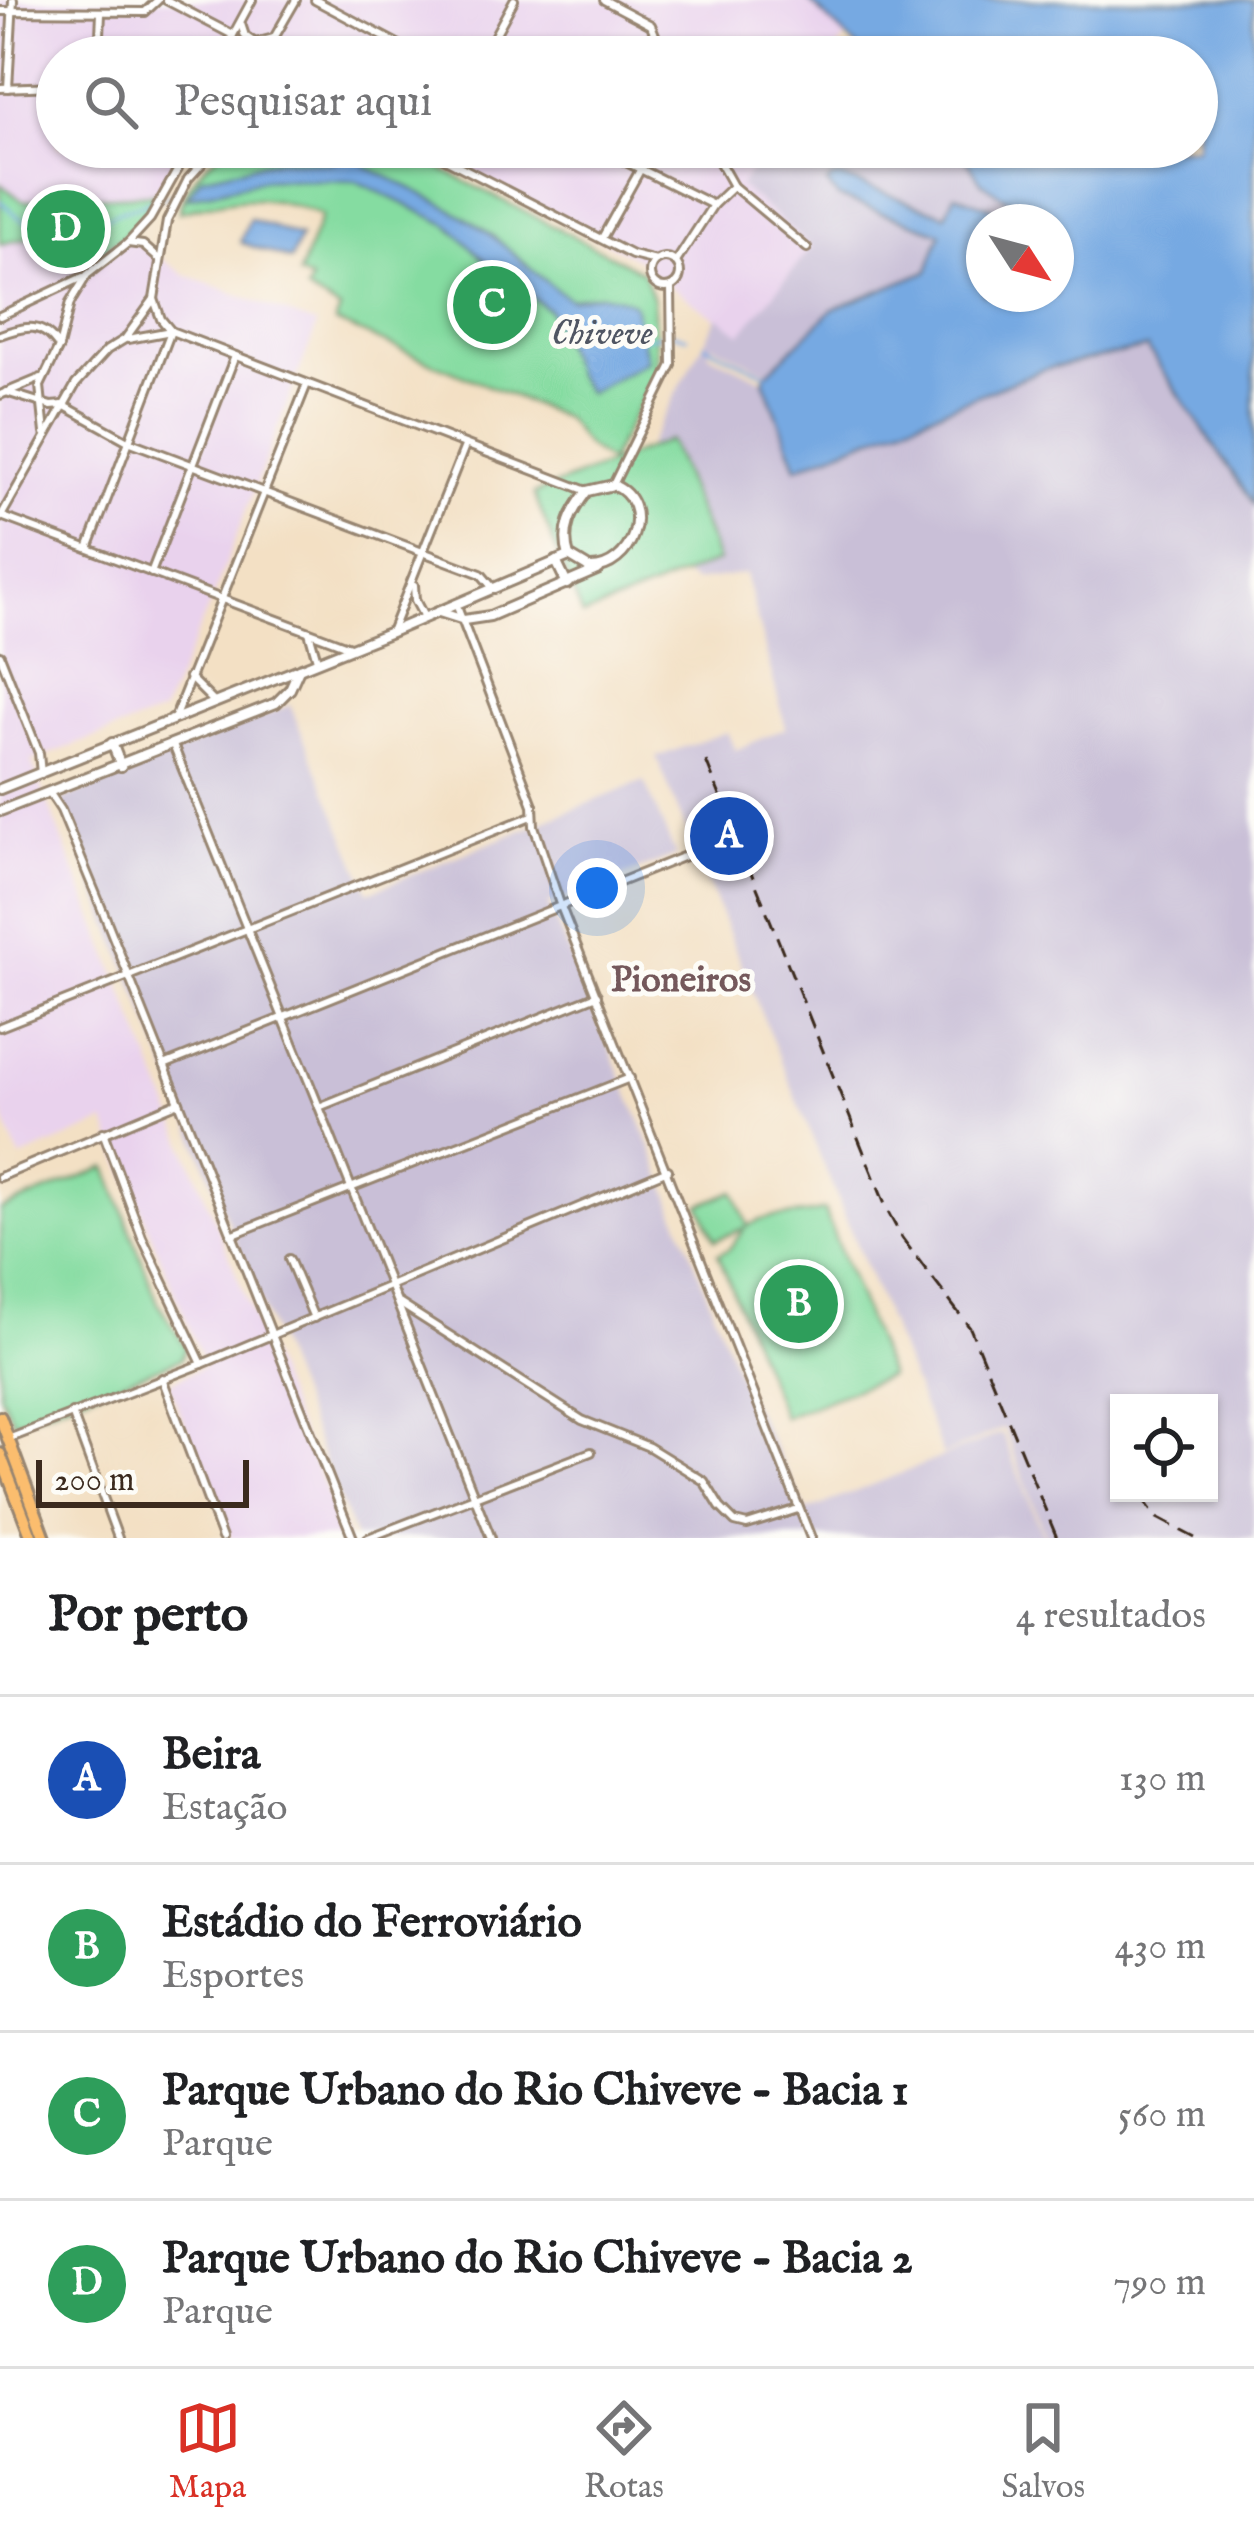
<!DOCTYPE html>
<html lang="pt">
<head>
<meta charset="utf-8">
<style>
  :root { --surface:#fff; --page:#f2f2f2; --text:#202124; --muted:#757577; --line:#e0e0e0; --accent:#d93025 }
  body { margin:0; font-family:"IM FELL English",serif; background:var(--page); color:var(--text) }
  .controls { position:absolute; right:36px; bottom:36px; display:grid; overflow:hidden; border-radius:0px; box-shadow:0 3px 9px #0004 }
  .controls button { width:108px; height:108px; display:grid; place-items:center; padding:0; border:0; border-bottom:3px solid var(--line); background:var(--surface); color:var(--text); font:60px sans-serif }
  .compass { position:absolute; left:966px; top:204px; width:108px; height:108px; border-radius:50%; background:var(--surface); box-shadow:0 3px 9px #0004; rotate:126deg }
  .scale { position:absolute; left:36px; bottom:30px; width:213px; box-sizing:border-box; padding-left:12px; border:6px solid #3b2a1e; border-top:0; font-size:33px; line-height:42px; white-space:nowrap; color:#3b2a1e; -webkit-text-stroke:9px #fdfcf7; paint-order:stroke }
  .you { position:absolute; left:597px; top:888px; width:42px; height:42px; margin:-30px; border:9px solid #fff; border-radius:50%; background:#1a73e8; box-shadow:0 0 0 18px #1a73e833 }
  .badge { display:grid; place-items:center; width:78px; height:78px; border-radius:50%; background:var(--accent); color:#fff; font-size:39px; font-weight:700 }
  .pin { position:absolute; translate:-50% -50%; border:6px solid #fff; box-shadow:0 3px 12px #0006 }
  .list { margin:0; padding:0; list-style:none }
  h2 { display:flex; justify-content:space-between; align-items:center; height:156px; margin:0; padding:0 48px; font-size:51px }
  h2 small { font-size:39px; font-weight:400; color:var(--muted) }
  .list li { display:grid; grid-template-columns:78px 1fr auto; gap:36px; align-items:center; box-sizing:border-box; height:168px; padding:0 48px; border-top:3px solid var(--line) }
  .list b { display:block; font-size:45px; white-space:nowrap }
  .list p { margin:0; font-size:39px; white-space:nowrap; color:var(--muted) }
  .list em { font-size:39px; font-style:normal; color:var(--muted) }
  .icon { flex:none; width:66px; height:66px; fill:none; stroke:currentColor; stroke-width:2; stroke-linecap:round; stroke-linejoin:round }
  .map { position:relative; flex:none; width:1254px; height:1538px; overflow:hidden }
  .search { position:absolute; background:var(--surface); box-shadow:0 3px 9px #0004; left:36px; right:36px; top:36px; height:132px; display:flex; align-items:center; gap:30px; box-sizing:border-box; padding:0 42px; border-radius:66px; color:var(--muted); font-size:45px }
  .sheet { height:828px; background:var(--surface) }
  nav { display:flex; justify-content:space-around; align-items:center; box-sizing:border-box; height:168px; border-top:3px solid var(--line); background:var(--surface); font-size:33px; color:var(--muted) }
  nav a { display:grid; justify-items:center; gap:6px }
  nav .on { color:var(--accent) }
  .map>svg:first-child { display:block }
  .built { fill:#e9d2ed }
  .industrial { fill:#c9bfd7; fill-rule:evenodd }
  .green { fill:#85dca1; stroke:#608360; stroke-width:3 }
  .water { fill:#76a9e2; stroke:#586a80; stroke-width:3 }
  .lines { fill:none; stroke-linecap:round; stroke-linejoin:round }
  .stream { stroke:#76a9e2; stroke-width:3 }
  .minor-casing { stroke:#978571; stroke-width:12 }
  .tertiary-casing { stroke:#978571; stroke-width:14 }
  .trunk-casing { stroke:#978571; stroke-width:16 }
  .minor { stroke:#fff; stroke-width:6 }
  .tertiary { stroke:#fff; stroke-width:8 }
  .trunk { stroke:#fbbd6e; stroke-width:10 }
  .rail { stroke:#3b2a1e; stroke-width:3; stroke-dasharray:18 9; stroke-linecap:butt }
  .labels { text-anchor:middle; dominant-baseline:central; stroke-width:10; stroke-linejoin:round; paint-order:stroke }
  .water-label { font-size:36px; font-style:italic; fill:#505663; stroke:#fdfcf7 }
  .neighbourhood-label { font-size:36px; font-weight:bold; fill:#74585b; stroke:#fdfcf7 }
</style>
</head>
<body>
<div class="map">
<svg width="1254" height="1538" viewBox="0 0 1254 1538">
  <rect width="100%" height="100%" fill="#fdfcf7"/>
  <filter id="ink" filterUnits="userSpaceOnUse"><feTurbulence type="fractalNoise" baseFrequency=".00833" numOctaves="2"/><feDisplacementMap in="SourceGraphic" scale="24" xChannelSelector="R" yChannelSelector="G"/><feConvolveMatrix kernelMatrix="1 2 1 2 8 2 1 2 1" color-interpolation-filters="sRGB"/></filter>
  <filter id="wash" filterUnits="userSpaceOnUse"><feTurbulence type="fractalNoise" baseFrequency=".004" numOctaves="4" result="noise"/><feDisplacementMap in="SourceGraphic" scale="48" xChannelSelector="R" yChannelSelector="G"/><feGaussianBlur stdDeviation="2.7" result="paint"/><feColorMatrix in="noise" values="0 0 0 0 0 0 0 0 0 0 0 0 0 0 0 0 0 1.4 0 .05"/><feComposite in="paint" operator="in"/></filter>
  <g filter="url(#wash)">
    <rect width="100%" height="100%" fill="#f3e0c4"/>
    <g class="built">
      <path d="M0,0H808L846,37L831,57H57V147H190L155,192L70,200H21L0,184Z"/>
      <path d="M416,147H767L740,186L812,247L741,335L648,271L642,261Z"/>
      <path d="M123,233L184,274L317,325L211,602L162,713L31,761L293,1416L347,1538H231L168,1383L205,1366L105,1122L20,1158L0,1108V244L32,237L71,268Z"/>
    </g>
    <g class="industrial">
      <path d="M767,147H959L981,182L1041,222H1014L995,209L928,271L834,309L768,372L712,344L708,353L764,380L797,467L1044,369L1147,348L1254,504V1538H1046L1004,1428L943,1455L656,757L727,732L735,750L786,728L745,574L694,582L680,573L630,479L718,316L741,334L812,247L740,186ZM1119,1403H1209V1493H1119Z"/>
      <path d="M290,705L369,892L644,781L676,856L548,904L645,1132L741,1383L807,1511L1002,1433L1044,1538H355L60,801Z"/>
    </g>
    <g class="green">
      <path d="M228,147H398L643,272L653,299L658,369L609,462L586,446L565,418L335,322L340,310L307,291L311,280L299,275L321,216C267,191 235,198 179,212C184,184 205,163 228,147Z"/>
      <path d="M0,184L23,201L153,194C152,230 98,250 70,268L32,237L0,244Z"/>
      <path d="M669,440L718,561L583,616L534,494Z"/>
      <path d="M107,1167L158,1303L186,1347L181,1359L14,1422L0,1394V1210Z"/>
      <path d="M734,1191L748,1226C773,1210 798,1220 824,1210L889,1376L783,1417L718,1254L729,1249L745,1228L715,1240L700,1205Z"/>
    </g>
    <g class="water">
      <path d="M808,0H1254V504L1147,348L1044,369L797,467L764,380L766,374L833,309L928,271L941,233L838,197L827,184L832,178L840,177L946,215L955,194L995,209L1014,222H984V294H1056V222H1041L981,182L959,147H1197V57H867Z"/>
      <path d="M343,157L360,158L367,167C405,186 448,204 483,229C514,251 538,279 570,299C594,294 612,292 634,304L647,361L588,393L575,375L549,310L489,264L448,225L356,181L265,179L187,198L201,177L280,159L328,163Z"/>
      <path d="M250,219L300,237L291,260L240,242Z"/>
    </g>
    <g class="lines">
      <g class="stream">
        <path d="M0,201L21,219L65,237L119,212L177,193"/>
        <path d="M642,338L674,333L687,337"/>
        <path d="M705,345L766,374"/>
      </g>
    </g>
  </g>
  <g filter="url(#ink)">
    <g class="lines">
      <defs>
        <g id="minor">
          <path d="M166,0L233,35"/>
          <path d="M315,0L422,57"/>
          <path d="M604,0L651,25L664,57"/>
          <path d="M0,11L145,12L158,0"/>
          <path d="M241,24L245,36L255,43L274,38"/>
          <path d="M99,57L101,13"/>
          <path d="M221,57L252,0"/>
          <path d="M276,57L274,38L296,0"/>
          <path d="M483,57L514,0"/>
          <path d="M0,88L57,86"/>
          <path d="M8,88L13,0"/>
          <path d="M422,147L632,255L656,261"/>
          <path d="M596,147L713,205"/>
          <path d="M711,147L733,186L807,248"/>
          <path d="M602,238L653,147"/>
          <path d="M128,243L143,245L160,260"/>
          <circle cx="665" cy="273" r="15"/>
          <path d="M676,262L713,205L733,186"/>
          <path d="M154,299L161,319L171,331L587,491"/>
          <path d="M0,316L83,277"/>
          <path d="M0,335C26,325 43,322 59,347"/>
          <path d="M128,339L171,331"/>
          <path d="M6,392L51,406L63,405"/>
          <path d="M0,395L41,378"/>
          <path d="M63,405L128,441L481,574L493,588"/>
          <path d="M45,433L40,386L59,347L70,303L87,275L128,243L150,219L178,169L179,147"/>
          <path d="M613,485L672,365L671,287"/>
          <path d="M1,516L350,647"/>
          <path d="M0,518L76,384L107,350L125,339L154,299L167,221L188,179L217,147"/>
          <path d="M89,546L171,331"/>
          <path d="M151,573L235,356"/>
          <path d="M414,585L415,600L424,617"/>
          <path d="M456,604L533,805L534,826L560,904L811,1538"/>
          <path d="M309,632L317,660"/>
          <path d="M391,632L465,446"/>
          <path d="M0,655L39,753L41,774"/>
          <path d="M189,677L215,703"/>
          <path d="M174,719L307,384"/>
          <path d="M173,745L319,1107"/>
          <path d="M49,792L61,810L104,914L353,1538"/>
          <path d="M0,1027L532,816"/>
          <path d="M164,1065L685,856"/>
          <path d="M103,1132L142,1237L202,1364"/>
          <path d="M0,1177L179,1102"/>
          <path d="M231,1235L630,1078"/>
          <path d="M289,1259L314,1318"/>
          <path d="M399,1303L582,1420L649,1447L704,1481L720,1507L735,1522L747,1525L798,1509"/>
          <path d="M162,1378L222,1538"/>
          <path d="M72,1413L118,1538"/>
          <path d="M8,1439L202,1364L668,1170"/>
          <path d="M368,1538L591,1452"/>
          <path d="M491,1538L319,1107L597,995"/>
        </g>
        <g id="tertiary">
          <path d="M613,485C657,503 632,570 589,568L569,556C561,530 571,512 587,491Z"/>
          <path d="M556,561L567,584"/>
          <path d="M439,612L464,620L490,616L599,569"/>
          <path d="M112,743L121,766"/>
          <path d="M0,789L391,632L569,556"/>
          <path d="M0,811L276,703L290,689L299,669"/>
        </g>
        <g id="trunk">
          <path d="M0,1417L45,1538"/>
          <path d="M0,1454L32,1538"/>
        </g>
      </defs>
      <use href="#minor" class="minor-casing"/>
      <use href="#tertiary" class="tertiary-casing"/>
      <use href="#trunk" class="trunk-casing"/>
      <use href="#minor" class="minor"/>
      <use href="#tertiary" class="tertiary"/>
      <use href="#trunk" class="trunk"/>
      <g class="rail">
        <path d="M706,761L888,1212L902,1238L970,1328L1057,1538"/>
        <path d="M1141,1496L1157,1518L1195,1538"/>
      </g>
    </g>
  </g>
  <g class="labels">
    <g class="water-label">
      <text x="602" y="334">Chiveve</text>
    </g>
    <g class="neighbourhood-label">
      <text x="681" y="981">Pioneiros</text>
    </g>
  </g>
</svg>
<div class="controls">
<button><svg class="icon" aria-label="locate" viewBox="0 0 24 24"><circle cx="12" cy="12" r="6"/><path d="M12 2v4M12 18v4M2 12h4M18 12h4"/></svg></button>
</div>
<svg class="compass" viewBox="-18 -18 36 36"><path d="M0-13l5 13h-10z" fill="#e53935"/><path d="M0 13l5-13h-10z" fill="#757577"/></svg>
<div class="scale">200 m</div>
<div class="you"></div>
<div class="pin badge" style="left:729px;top:836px;background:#1a4fb4">A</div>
<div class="pin badge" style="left:799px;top:1304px;background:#2e9e5b">B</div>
<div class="pin badge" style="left:492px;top:305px;background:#2e9e5b">C</div>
<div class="pin badge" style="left:66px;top:229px;background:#2e9e5b">D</div>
<div class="search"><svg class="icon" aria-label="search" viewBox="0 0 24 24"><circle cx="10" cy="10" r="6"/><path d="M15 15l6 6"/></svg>Pesquisar aqui</div>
</div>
<section class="sheet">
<h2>Por perto<small>4 resultados</small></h2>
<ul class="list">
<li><span class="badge" style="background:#1a4fb4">A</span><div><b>Beira</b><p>Estação</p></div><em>130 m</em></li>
<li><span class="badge" style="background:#2e9e5b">B</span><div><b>Estádio do Ferroviário</b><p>Esportes</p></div><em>430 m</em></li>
<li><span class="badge" style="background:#2e9e5b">C</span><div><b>Parque Urbano do Rio Chiveve - Bacia 1</b><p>Parque</p></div><em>560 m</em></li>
<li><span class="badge" style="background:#2e9e5b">D</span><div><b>Parque Urbano do Rio Chiveve - Bacia 2</b><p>Parque</p></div><em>790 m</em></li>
</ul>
</section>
<nav>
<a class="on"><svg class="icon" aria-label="map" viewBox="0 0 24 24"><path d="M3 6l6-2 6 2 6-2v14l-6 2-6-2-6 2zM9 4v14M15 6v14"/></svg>Mapa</a>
<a><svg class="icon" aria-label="directions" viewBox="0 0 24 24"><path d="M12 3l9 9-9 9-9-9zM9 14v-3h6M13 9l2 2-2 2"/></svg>Rotas</a>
<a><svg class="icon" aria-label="saved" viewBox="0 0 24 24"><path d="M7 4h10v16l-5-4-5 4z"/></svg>Salvos</a>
</nav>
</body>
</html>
